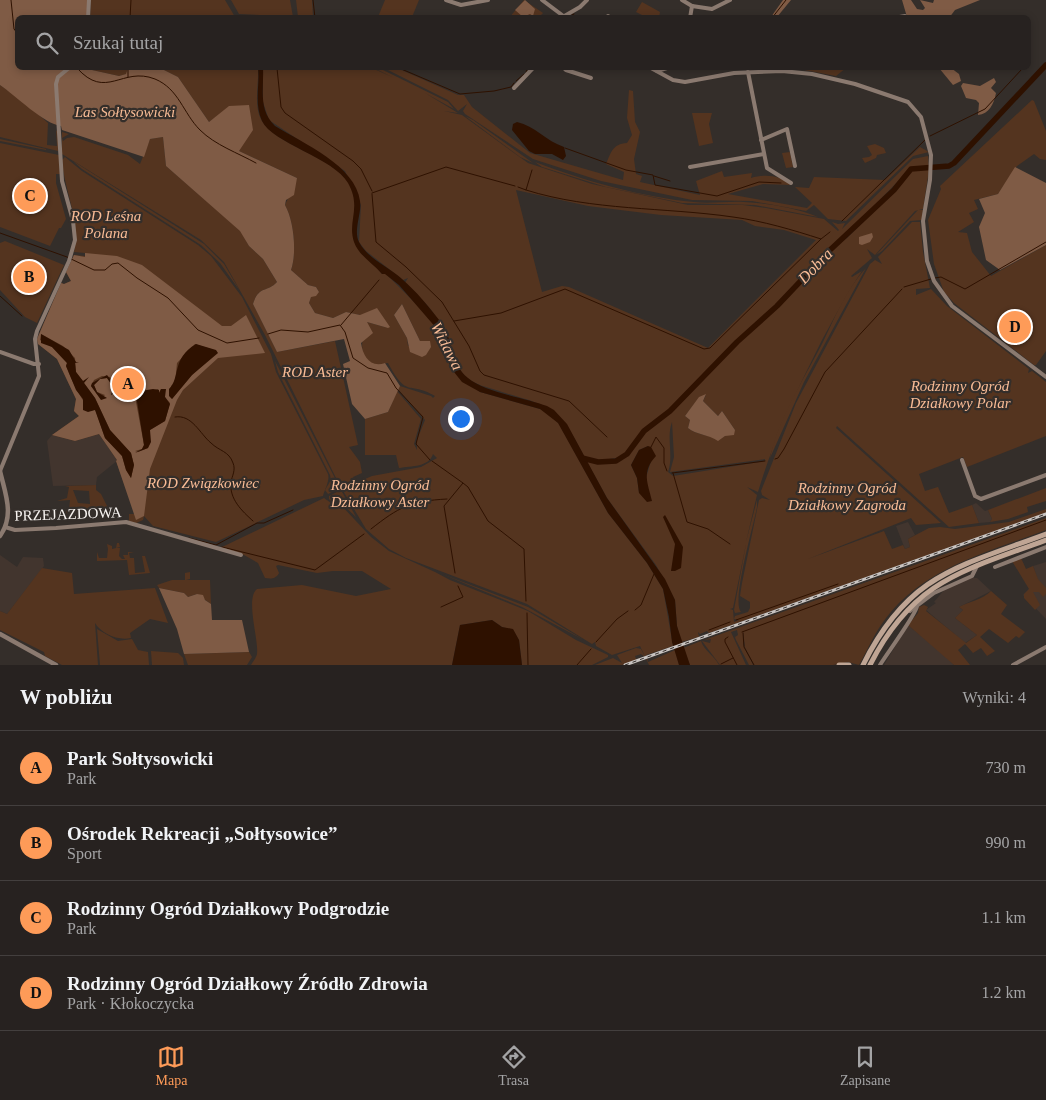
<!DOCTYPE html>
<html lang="pl">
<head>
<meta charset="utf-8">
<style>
  :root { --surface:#272220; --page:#2f2a29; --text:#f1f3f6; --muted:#a4a4a5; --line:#433f3e; --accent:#fe9b58 }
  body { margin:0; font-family:"Times New Roman",serif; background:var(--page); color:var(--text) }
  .you { position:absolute; left:460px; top:418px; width:18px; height:18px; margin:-12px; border:4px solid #fff; border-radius:50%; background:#1a73e8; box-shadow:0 0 0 8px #1a73e833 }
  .badge { display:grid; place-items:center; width:32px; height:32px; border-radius:50%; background:var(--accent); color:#111; font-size:16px; font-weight:700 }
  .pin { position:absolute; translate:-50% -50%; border:2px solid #fff; box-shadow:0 1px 5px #0006 }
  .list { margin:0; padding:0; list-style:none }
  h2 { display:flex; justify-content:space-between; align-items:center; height:65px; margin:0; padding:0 20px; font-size:21px }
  h2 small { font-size:16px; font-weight:400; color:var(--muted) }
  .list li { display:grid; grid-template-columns:32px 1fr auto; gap:15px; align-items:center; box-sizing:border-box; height:75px; padding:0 20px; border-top:1px solid var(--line) }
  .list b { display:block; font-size:19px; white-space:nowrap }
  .list p { margin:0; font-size:16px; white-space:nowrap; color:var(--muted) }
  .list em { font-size:16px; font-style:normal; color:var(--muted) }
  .icon { flex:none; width:28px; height:28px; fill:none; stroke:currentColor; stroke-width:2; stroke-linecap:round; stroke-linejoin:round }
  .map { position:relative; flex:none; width:1046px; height:665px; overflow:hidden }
  .search { position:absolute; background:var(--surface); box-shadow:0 2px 8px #0003; left:15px; right:15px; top:15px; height:55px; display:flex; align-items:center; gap:12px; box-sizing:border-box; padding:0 18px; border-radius:8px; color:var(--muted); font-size:19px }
  .sheet { height:365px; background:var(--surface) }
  nav { display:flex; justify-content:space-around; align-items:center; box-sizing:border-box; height:70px; border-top:1px solid var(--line); background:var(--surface); font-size:14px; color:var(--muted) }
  nav a { display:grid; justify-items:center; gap:2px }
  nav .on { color:var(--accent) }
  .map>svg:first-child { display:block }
  .built { fill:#42352e }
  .green { fill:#54341f; fill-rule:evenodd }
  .forest { fill:#7f5b45; fill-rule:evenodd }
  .water { fill:#2e1100 }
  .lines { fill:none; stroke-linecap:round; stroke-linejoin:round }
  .stream { stroke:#2e1100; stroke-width:1 }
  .river { stroke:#2e1100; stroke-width:5.5 }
  .minor { stroke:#8b7a70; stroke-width:4 }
  .tertiary { stroke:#8b7a70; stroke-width:4.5 }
  .secondary { stroke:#bfa594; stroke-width:5 }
  .rail-casing { stroke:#c8c3c0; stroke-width:3 }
  .rail { stroke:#342e2a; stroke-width:1; stroke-dasharray:4; stroke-linecap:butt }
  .labels { text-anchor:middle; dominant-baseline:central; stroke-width:4.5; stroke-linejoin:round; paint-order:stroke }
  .park-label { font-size:15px; font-style:italic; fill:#f8bb95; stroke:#342e2a }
  .street-label { font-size:15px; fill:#f8f4f1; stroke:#342e2a }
  .water-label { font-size:16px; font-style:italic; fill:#fabd97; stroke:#342e2a }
</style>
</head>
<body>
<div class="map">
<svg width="1046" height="665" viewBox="0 0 1046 665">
  <rect width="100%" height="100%" fill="#342e2a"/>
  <g class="built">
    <path d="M99,434L118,460L97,477L96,485L53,486L47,441L52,435L75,441Z"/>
    <path d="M976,503L985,511L988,510L992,519L990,522L979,523L972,505Z"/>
    <path d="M908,522L915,535L908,539L910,547L905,549L896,526Z"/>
    <path d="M0,555L17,567L23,557L43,558L44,566L7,614L0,611Z"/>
    <path d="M1046,562V619L1023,595L1038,580L1033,566Z"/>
    <path d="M967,578H977L991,591L959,607L963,610L955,618L977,635L965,643L926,610L936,603L934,602L945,589Z"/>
    <path d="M908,625L949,659L954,665H884Z"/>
  </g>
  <g class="green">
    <path d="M91,0H225L235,17L90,18Z"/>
    <path d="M231,0H290L293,17H260V15L239,14Z"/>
    <path d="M296,0H312L313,17H298Z"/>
    <path d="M385,0H419L412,17H378Z"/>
    <path d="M524,0L543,13L539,17L509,18Z"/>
    <path d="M642,2L660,12L659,17H646L636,12Z"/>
    <path d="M83,68H128L127,74L119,76Z"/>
    <path d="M160,68H258C259,84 253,106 262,121C281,151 349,158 355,198C358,212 353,227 354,241L382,274L385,273L427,315L437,329L445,347L450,367L480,392L540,409L549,413L559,424L608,513L647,563L663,589L673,646L646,655L648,662L675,650L679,665H649L640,646L612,655L596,646L595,642L592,644L527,604L406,558L389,549L366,529L342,489L372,476L421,467L437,458L433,454C429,467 412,466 399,468L396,455H365V419L388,412L397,391L421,419L414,444L417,450V440L425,420L398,389L400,386L431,396L433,398L435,396C408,380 408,400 388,363C384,363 380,366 376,365C355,362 363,334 367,322L388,328L360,315L346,312L333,318L315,313L309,303L311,296L319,292L316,287L308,285L291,270C297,253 294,221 285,205L297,178L239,151L219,115L209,122L178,77ZM402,304L420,341L408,346L407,338L394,315Z"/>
    <path d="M263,68H372L392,77L374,68H379L448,102L454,109L425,93L458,113L444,111L462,115L528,163L592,184L688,205H743L766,208L824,219L838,231L839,230L832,222L838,224L845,223L842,229L913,159L928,156L929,170L923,209L915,211L875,255L867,249L872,258L851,276L852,277L862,271C847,293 835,317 822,340C797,390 774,438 758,492L747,487L757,495L746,542L757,500V507C754,524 731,602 741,612L735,613L734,610L746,544L733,608L730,609L733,610L734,622L739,620L734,619L735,616L748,612L750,608V602L740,596L742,583L759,500L762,498L770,500L762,495L761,491L796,403L870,264L875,260L882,264L878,257L912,222H920L923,252L930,288L916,289V295L931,289L947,306L1029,369L1028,373L1032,371L1046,382V436L967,467L963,457L919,474L925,491L938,487L949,513L972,505L979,523L949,527L837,426L836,428L941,523L916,525L911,518L808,559L884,531L892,549L903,545L905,549L910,547L908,539L929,528L940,527L955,529L1009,522L1046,509V513L709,633L707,631L700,634L698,632L699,637L681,642L677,626L675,600L656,565L607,498L586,460L617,461L624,458L646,432L672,409L737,343L780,304L828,252L847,238L894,192L907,176L905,174L777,305L738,341L673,407L644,430L637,441L621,457L598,461L584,456C558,406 555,408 502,392C491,388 479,386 470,380C458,372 458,363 453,351C449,340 442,328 436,317C429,305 415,293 405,283L408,278L403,280L366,251L359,242L361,205L345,171L269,120L263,102ZM516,190L588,206L661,215L742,220L755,226L784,230L816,240L708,348L569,287L562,286L542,292ZM706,395L703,401L718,416L722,411L735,430L718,440C708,434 696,435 688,428L690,420L685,416L695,403ZM672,422L674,457L670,472L765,459V461L673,476L668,472C674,455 666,438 672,422ZM648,446L651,461L645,481L647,486L639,493L637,478L631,465L639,450Z"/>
    <path d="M384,68H397L458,95H464L472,107L530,153L623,180L624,172L606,164C611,153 612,144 627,143L632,135L627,118L629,90L633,91L635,122L640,132L634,159L636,174L642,176L640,182L700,195L696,181L722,171L724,177L752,173L751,178C764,174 781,175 791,185L763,184L728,194L807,208L812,203L795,187L809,188L814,177L885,180L920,147L929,152L913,156L846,221L828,219L814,205L806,211L752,201L692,200L601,181L533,159L465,114L463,111L467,104L458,111L448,100Z"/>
    <path d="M794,68H846L836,76Z"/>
    <path d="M0,85L22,100L48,123L47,145L57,146L56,130L58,133V151L0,137Z"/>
    <path d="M1032,100L1034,101L1046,131V160L1040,159L1034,154L1017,166L998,194L974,200L978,209L969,213L974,222L958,232L967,233L972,252L991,276L1046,245V351L1036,365H1034L954,303L944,292L934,264L928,220L941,189L940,186Z"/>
    <path d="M692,113H712L709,124L713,143L699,146Z"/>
    <path d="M465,116L473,120L533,163L520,157Z"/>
    <path d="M62,132L69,134L62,138L63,141L67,138L74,137L128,155L140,164L150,139L163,137L166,166L241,231L249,246L263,259L277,282C267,293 259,285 253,304L277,352L335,341L358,445L349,447L360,462L362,473L353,477L355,481L341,488L265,335L224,262L201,240L62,154Z"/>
    <path d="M0,139L46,149V150L0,141Z"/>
    <path d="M0,143L59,155L60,174H56V183L66,219L61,228H59L50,246L0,227Z"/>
    <path d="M875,144L884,148L886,153L877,155L876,158L865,163L862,158L869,157L872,155L867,146Z"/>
    <path d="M790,152L793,167L786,168L782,153Z"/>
    <path d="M65,157L82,171L198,245L211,256L242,297L271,354L276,372L328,474C330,480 325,489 323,496L304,500L216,542L153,526L144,516L143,520L134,524L135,522H129V514H135L116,461L117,460L99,434L75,441L52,435L79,416L74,411L76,399L57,359L38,344L37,339L61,283L64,284L71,281L66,272L74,255L85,256V253L74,252C81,220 64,191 62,160Z"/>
    <path d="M73,161L204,244L224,264L240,291L220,263L201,245L82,169Z"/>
    <path d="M535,162C585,181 641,197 694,202C710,204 727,201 744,202C767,203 796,208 818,217L755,205L682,203L606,187L542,167Z"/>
    <path d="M918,210H923L922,220L910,221L882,251L876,255Z"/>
    <path d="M5,241L64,265L37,323L25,317L0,290V243Z"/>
    <path d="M866,268L804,382L770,458C779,417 804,379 823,342C835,317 847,288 866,268Z"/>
    <path d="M275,361L340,488L328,494L325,490L331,480L330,475L278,372Z"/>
    <path d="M96,485V490L101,494L109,510L92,511L91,509L75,512L74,508L72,513L58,514L69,510L70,500L57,501L67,498L69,487L65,486ZM73,490L89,491L90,504L78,503Z"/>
    <path d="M1046,488V501L1027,507L1028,512L1008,519L990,522L992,519L988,510Z"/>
    <path d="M341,490L356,517L342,504L339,495L331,496V501L329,499V496Z"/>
    <path d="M324,498L331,503L340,504L371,537L389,551L435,572L450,580L528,611L576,640L608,655V657L592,665H522L519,640L513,630L502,627L492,620L460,625L452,665H251C253,662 256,658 257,654C259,640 245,598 257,589L302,585L356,596L391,589L362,571H333L317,573L278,565L276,566L279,573C276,579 271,579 265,578L258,563L244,555L220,548Z"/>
    <path d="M1046,518V530C989,552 925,567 886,618C875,632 868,649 859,665L848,662L833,665H754L745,647L743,631V644L753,665H749L736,640L735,637L738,635L737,630L731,632L746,665H720L702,641L710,643L711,639L704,640Z"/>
    <path d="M117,543H119L120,547L116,548H120L119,556L122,559H125L123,555H128V552H134L129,553L130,558H134L135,573L145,572L142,556H145L150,573L129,575L127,560L97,561V552L99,558H107L108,549H112H108L107,544L112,546V549L116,548Z"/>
    <path d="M1021,558L1026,569L1033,566L1038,579L1046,588V594L1043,597L1039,592H1033L1040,605L1035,610L1024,598V594L1029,589L1012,561Z"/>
    <path d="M42,568L72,573L74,594L155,588L168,623L150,619L130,633L131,638C117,641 101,633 95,623L98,665H62L45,656L44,652L0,630V611L7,614Z"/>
    <path d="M190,572V579L186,580H210L211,604L197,594L188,597L184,593L159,588L157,585L172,580H185V573Z"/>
    <path d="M442,574L528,607L584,640L522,607Z"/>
    <path d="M991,591L1007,605L1001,614L1025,632L1019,638L1016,636L1008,643L989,629L980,637L995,651L987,656L981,648L973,653L965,644L958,650L970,665H954L908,625L918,613L919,607L924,605L928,607L926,611L966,643L977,635L955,618L963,610L959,607C970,601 982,600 991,591Z"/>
    <path d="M97,629L118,641L132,639L138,650L148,652L149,665H100Z"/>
    <path d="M701,641C704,651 714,655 719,665H690L683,648Z"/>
    <path d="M636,648L641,649L645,657L641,654L635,656L636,659L642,658L622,665H595L613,658L622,663L617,655Z"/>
    <path d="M151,651L178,653L183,658L184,665H152Z"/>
    <path d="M249,652L252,657L247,665H188L184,654Z"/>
  </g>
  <g class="forest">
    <path d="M0,0H87V17L18,18V68H83L119,76L126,74L128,68H160L178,77L209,122L229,106L249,105L253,130L239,151L297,178L294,195L286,200L285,205C294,221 297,253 291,270L308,285L316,287L319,292L316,296L311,297L309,303L315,313L333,318L346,312L360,315L377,308L390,327L388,328L367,322L373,333L361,343C363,356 370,368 385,363L400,386L388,412L365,419L352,404L343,364L350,361L344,339L277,352L253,304C259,285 267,293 277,282L263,259L249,246L240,231L166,166L163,137L150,139L144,157L62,130L61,126C44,124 16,96 0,85Z"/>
    <path d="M525,0L535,9L533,16L530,14L523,17L515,10Z"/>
    <path d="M783,0H791L777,17H771Z"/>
    <path d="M902,0H911L917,9L923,10L925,8L920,0L933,3L934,0H980L955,10L949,18L907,17Z"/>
    <path d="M939,68H951L959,74L961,81L953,85Z"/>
    <path d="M994,78L996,82L991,88L996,93C994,104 989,114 978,115L979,103L976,100L966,98L961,86L963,83L980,86Z"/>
    <path d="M1015,167L1046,183V245L1000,270L986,260L979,227L985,213L979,199L998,194Z"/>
    <path d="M872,233L873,237L870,242L862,245L859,244V237Z"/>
    <path d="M85,253L117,256L142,265L222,326H231L246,315L265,353L218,358L183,390L177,400L150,469L144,516L136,520L116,461L117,460L99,434L75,441L52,435L79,416L74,411L76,399L57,359L38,344L37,339L61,283L64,284L71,281L66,272L74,255L85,257ZM41,334L63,346L75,358L76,372L95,398L110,430L131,453L134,465L131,478L126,470L122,456L105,438L95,409L91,411C80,398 73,383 66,366L67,363L52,347L40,340ZM195,344L214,350L215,354L192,375L172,399L171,386L175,383L177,363ZM102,376L110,377L116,392L111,395L114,388L107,378L100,379L94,385L97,392L105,395L101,399L91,386L94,380ZM158,389L160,393L161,389H165V397L170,403L165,421L150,430L148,448L138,452L135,451L142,449L144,445L136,402L137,394Z"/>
    <path d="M402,304L420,341H430L431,347L426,355L422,357L410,352L407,338L394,315Z"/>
    <path d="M706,394L703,401L718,416L722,411L735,430L734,435L725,436L718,441C708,434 696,435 688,428L690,420L685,416L699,397Z"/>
    <path d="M159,588L184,593L188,597L197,594L203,595L205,600L211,604L212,620H242L249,652L184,654L177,629Z"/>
  </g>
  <g class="water">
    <path d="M258,68H263C264,89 258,110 275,126C303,143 356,166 360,201C362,213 353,230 359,242C368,259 389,267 402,279C416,291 429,307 440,321C454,339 450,364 468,378C484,392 526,398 547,406L554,410L567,424L607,498L665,579L675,600L677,626L690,665H679L672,642L669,617L663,589L647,563L608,513L558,423L540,409L480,392L462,382L450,367L445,347L437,329L399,285L385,274H382C373,263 359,256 354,242C347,221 362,208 348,183C334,158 272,143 262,121C254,104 260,85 258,68Z"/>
    <path d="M517,122C535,126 546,141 564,147L566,156L563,160L552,154H535L529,151L512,130L513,124Z"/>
    <path d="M41,334L69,350L76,362H79L75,363L76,372L83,381L89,377L84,383L95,398L110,430L131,453L134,465L131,478L126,470L122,456L105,438L95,410L88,412L83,410V399L76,390L66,366L67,363L52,347L41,343Z"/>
    <path d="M196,344L216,350L218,353L192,375L172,399L169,396V389C181,377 171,359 196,344Z"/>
    <path d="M107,375L113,383L116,392L111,395L114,388L107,378L100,379L94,385L97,392L107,398L101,400L91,386L92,383Z"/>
    <path d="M153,389L159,390V393L161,389H166L165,397L170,404L165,421L150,430L151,442L148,448L135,453L142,449L144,445L136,395L141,391Z"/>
    <path d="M648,446L651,447L656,456C641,472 648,483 652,501L647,502L639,493L637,478L631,465L639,450Z"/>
    <path d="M665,515L683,547L681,568L675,571H671L675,544L663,517Z"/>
    <path d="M492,620L502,627L513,629L519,640L522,665H452L460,625Z"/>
  </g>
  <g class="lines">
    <g class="stream">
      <path d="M11,0L14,29L18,34"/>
      <path d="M313,0L315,18"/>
      <path d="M239,16L276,18"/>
      <path d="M568,17L574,14"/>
      <path d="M130,18L131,0"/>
      <path d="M772,18L786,0"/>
      <path d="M77,68C106,101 122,66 155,79C179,89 183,113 200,130C215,145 238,153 256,163"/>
      <path d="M277,68L281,107L285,113L353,161L361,169L372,191"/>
      <path d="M399,68L460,94L494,91L511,87L514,83"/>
      <path d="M526,72L528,68"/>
      <path d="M128,77V68"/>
      <path d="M516,81L524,74"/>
      <path d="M930,136L985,109L1022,69"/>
      <path d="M565,148L626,170L653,175L655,185L717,196L759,182L781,183"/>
      <path d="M654,176L670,181"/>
      <path d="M518,187L526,190L532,170"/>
      <path d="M372,193L446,167L515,186"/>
      <path d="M372,194L376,242L406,267L442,302L469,346L480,371L484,375L569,401L607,437"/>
      <path d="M842,221L925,140"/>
      <path d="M0,233L67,257L94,270H105L112,264L118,263L137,278L168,298L198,330L227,343L259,338"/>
      <path d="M821,239L830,232"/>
      <path d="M935,278L941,277L965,289L1046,242"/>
      <path d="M904,287L931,279"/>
      <path d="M0,296L22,316"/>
      <path d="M454,321L501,313L565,289L704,349L710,348L821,239C793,230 763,221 733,217C664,207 593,211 526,190"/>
      <path d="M341,325L379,280"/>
      <path d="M268,334L281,330L308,332L340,325L345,332L353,358L368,368L387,373L396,388L423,417L416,444L430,460"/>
      <path d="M175,417C192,414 200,434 211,443C219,451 229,451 233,463C236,470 232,476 231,482C229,499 242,511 253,521"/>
      <path d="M651,447L656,437L664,448V463L667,471"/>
      <path d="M775,459L778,458L784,449L825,372L902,289"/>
      <path d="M432,461L463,483L444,506L455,573"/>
      <path d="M672,473L765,461"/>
      <path d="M673,473L687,522L708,529L730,544"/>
      <path d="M463,483L468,487L488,521L524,549L526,601"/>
      <path d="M371,529C399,507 410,501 447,499"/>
      <path d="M189,538L216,545L257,523H264L293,510"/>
      <path d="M222,547L315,570L364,534"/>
      <path d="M441,607L463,597L458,586"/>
      <path d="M635,610L641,605L654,574"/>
      <path d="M527,613L528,665"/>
      <path d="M736,620L838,584"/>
      <path d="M709,630L730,622"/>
      <path d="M742,632L1046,520"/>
      <path d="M743,633L744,647L754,665"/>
      <path d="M728,637L725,639V642L737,665"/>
      <path d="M596,642L617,619L628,611"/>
      <path d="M721,664L733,658"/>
      <path d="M577,665L591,649"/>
    </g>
    <path class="river" d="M582,458L598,462L616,461L627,454L644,431L670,411L737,342L777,306L830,250L894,190L911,169L949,166L954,163L1046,65"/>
    <g class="minor">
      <path d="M446,0L461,5L488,0"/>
      <path d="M542,0L566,18"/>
      <path d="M682,0L692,6"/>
      <path d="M692,6L712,9L730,0"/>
      <path d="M608,16L610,18"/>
      <path d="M88,18L89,0"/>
      <path d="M561,18L580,7L587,0"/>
      <path d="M690,18L692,6"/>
      <path d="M894,18L905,16"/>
      <path d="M564,68L566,70L591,78"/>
      <path d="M651,68L673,80L685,82L734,73L782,71L812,74L855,84L908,102L921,117L931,155L930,180L923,221L927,261L934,281L952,306L1046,377"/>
      <path d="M657,71L667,68"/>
      <path d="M748,72L767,168L791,183"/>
      <path d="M514,88L533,68"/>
      <path d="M761,140L787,129L795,166"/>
      <path d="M690,167L764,154"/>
      <path d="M0,352L34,364H39"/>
      <path d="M962,460L975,496L981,499L1046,475"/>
      <path d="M0,471L39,376L35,339L37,331L69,261L75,240L73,221L62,181L56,84L58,77L69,68"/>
      <path d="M5,527L15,530L56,528L126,522L241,555"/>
      <path d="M995,567L1046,547"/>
      <path d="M910,611L934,593L972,576L977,566"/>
      <path d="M880,665C886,655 917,613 917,606"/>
      <path d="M1013,665L1046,647"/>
    </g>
    <g class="tertiary">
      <path d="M0,471C5,493 15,515 0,536"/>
      <path d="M0,634L56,665"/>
    </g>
    <g class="secondary">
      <path d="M839,665H849"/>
      <path d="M863,665C908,574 958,567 1046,534"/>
      <path d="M870,665C913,580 963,571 1046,540"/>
    </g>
    <defs>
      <path id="rail" d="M625,665L1046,514"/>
    </defs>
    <use href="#rail" class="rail-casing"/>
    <use href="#rail" class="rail"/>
  </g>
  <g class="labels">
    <g class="park-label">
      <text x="125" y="112">Las Sołtysowicki</text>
      <text x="106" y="216">ROD Leśna<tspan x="106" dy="17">Polana</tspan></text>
      <text x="315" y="372">ROD Aster</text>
      <text x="960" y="386">Rodzinny Ogród<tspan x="960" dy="17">Działkowy Polar</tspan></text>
      <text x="203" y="483">ROD Związkowiec</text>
      <text x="380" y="485">Rodzinny Ogród<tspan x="380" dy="17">Działkowy Aster</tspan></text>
      <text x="847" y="488">Rodzinny Ogród<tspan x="847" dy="17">Działkowy Zagroda</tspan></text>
    </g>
    <g class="street-label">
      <text transform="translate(68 514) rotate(-2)">PRZEJAZDOWA</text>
    </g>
    <g class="water-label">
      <text transform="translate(815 266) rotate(-46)">Dobra</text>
      <text transform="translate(447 346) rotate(63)">Widawa</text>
    </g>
  </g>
</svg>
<div class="you"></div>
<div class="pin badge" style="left:128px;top:384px">A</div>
<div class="pin badge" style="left:29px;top:277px">B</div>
<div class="pin badge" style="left:30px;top:196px">C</div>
<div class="pin badge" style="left:1015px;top:327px">D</div>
<div class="search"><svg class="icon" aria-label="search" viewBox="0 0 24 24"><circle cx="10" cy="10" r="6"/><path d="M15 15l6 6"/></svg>Szukaj tutaj</div>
</div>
<section class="sheet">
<h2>W pobliżu<small>Wyniki: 4</small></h2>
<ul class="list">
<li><span class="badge">A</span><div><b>Park Sołtysowicki</b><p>Park</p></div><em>730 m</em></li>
<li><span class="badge">B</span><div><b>Ośrodek Rekreacji „Sołtysowice”</b><p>Sport</p></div><em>990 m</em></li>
<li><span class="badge">C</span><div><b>Rodzinny Ogród Działkowy Podgrodzie</b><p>Park</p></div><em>1.1 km</em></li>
<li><span class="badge">D</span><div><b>Rodzinny Ogród Działkowy Źródło Zdrowia</b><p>Park · Kłokoczycka</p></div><em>1.2 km</em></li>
</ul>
</section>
<nav>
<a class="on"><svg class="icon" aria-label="map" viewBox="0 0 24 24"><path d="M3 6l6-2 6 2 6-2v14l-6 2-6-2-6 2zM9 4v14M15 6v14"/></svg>Mapa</a>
<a><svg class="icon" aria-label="directions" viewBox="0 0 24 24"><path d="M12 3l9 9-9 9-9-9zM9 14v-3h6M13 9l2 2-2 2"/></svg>Trasa</a>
<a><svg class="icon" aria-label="saved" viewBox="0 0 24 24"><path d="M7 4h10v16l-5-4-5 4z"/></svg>Zapisane</a>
</nav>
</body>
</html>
